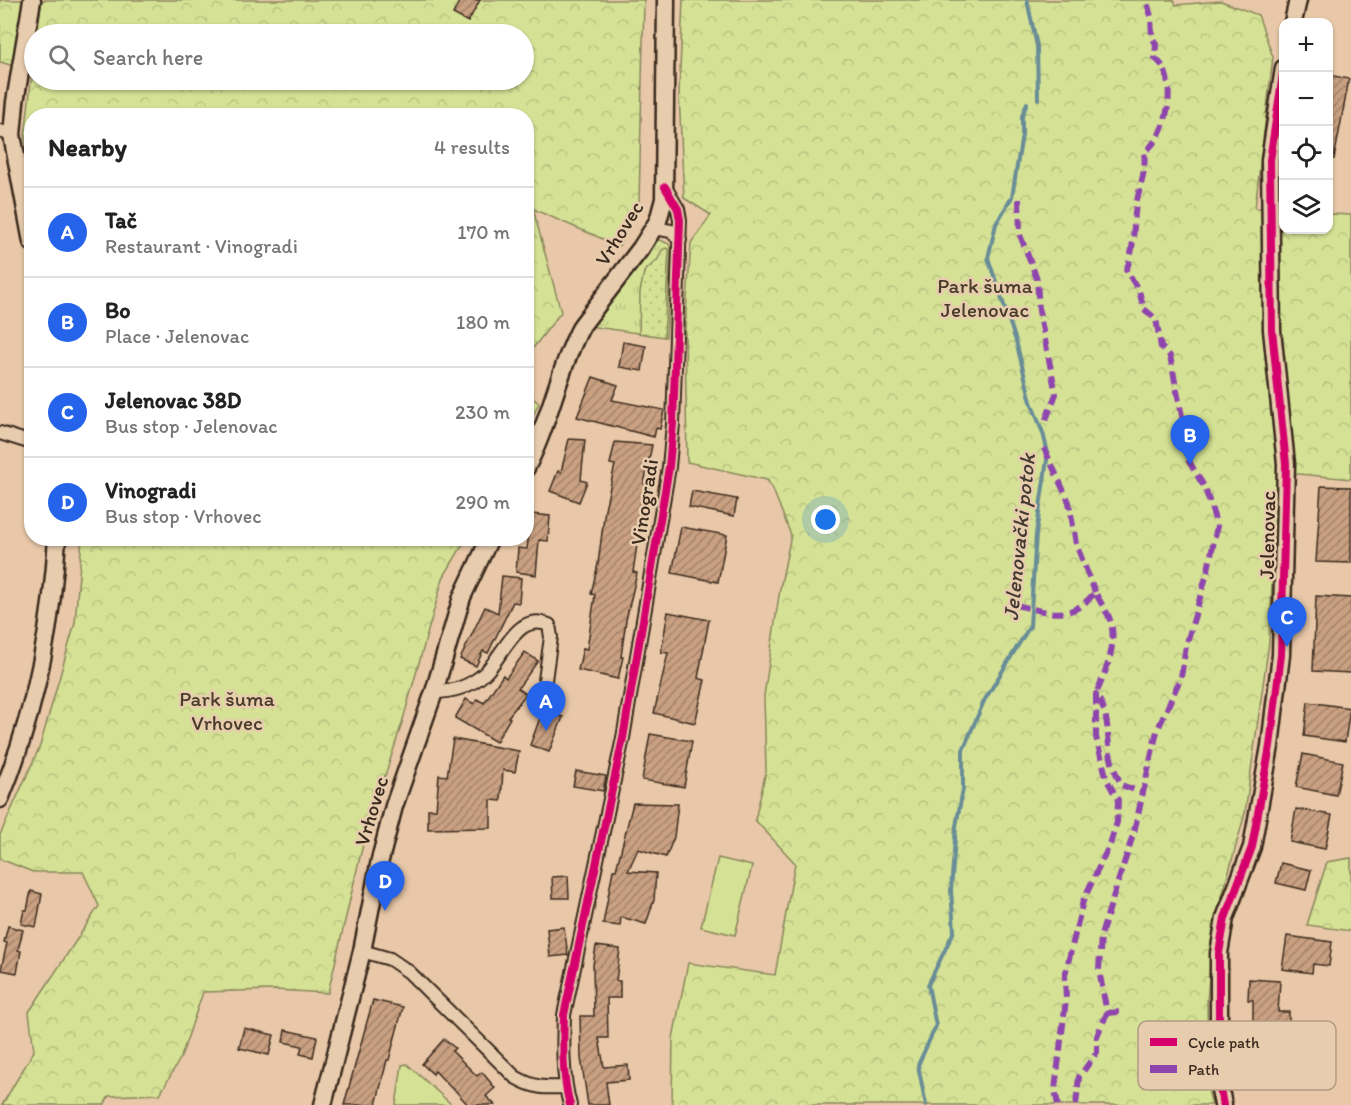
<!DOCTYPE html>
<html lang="en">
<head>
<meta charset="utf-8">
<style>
  :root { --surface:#fff; --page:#f6f6f6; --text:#222; --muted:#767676; --line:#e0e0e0; --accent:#2563eb }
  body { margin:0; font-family:Itim,sans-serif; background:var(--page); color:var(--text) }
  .controls { position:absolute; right:18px; top:18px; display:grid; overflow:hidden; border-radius:12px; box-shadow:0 2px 4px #0004 }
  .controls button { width:54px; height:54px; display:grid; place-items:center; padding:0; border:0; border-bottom:2px solid var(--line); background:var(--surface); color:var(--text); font:30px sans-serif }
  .you { position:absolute; left:826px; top:520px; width:21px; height:21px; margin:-15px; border:4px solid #fff; border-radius:50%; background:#1a73e8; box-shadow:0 0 0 9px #1a73e833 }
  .badge { display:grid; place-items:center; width:39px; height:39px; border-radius:50%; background:var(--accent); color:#fff; font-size:20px; font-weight:700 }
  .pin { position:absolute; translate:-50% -50px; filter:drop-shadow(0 2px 3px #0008) }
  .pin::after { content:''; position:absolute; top:32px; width:21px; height:18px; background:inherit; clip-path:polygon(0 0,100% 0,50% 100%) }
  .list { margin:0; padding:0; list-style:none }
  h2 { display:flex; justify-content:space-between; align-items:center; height:78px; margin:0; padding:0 24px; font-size:26px }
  h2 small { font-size:20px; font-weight:400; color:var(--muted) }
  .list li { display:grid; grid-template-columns:39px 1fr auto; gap:18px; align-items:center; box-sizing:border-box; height:90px; padding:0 24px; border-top:2px solid var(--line) }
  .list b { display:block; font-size:22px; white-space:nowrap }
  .list p { margin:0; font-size:20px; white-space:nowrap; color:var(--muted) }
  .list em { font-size:20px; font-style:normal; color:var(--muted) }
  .icon { flex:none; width:33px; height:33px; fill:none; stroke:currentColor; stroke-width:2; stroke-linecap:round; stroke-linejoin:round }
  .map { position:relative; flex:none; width:1351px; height:1105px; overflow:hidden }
  .search { position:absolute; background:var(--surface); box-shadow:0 2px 4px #0004; left:24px; top:24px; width:510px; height:66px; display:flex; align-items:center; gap:15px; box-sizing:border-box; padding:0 21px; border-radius:33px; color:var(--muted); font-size:22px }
  .panel { position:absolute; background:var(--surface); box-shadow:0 2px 4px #0004; left:24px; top:108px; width:510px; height:438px; border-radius:24px }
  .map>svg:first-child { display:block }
  .grass { fill:url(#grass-tufts); stroke:#88865a; stroke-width:1.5 }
  .forest { fill:url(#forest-crowns); stroke:#88865a; stroke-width:1.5 }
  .park { fill:url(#park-dots); stroke:#88865a; stroke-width:1.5 }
  .garden { fill:#d5e295; stroke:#88865a; stroke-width:1.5 }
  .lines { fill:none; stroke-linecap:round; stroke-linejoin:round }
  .stream { stroke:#698d97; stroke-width:4 }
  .building { fill:url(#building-hatch); stroke:#3b2a1e; stroke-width:1.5 }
  .street-casing { stroke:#3b2a1e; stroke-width:16 }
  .secondary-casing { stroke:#3b2a1e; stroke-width:21 }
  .street { stroke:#e7ccae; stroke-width:12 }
  .secondary { stroke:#e7ccae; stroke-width:16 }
  .quiet { stroke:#8e44ad; stroke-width:6; stroke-dasharray:12 6; stroke-linecap:butt }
  .cycleway-casing { stroke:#e7ccae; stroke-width:11 }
  .cycleway { stroke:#d6006c; stroke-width:8 }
  .labels { text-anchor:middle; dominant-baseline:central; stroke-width:5; stroke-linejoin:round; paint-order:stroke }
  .street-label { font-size:21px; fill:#3b2a1e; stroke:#e7ccae }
  .park-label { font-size:21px; fill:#4a3c2a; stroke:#e7ccae }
  .water-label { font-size:22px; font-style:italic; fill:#433a32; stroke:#e7ccae }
  .key { fill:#e7ccae; stroke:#b39b83; stroke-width:1.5 }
  .key-label { font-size:16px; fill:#3b2a1e }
</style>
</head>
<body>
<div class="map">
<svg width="1351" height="1105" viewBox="0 0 1351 1105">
  <defs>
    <pattern id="grass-tufts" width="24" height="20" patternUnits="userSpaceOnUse" patternTransform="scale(1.5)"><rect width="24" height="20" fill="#d5e295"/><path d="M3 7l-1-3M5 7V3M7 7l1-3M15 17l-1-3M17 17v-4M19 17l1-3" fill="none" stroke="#b8c280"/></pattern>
    <pattern id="forest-crowns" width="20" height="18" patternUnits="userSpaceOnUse" patternTransform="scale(1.5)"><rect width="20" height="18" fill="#d5e295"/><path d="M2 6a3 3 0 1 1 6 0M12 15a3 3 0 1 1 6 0" fill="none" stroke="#b8c280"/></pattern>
    <pattern id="park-dots" width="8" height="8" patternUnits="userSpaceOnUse" patternTransform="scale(1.5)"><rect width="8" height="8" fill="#d5e295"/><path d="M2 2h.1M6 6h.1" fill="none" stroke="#b8c280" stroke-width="1.8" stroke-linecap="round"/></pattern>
    <pattern id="building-hatch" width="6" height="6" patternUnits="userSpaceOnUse" patternTransform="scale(1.5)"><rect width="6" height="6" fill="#c9a082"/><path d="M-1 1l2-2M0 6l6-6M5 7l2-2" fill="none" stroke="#a4836a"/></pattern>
  </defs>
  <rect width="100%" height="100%" fill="#e8c8a8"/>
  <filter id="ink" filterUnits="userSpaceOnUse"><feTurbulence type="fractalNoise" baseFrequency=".0167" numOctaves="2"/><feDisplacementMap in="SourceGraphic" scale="12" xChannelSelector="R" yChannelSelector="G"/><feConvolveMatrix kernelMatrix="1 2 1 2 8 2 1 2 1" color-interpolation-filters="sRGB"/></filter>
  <g filter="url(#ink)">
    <path class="grass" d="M660,240L669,244L671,250L666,337L588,326L654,242Z"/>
    <g class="forest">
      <path d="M0,0H29L14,66L0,62Z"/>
      <path d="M42,0H644L639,201L619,246L533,209L561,312L527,356L526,116H32L31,187L25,136L34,57V80H524V34H37Z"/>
      <path d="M683,0H1174L1176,5L1221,1L1258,15L1273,57L1255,208L1283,210L1284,230H1328L1329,214L1351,215V479L1278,472L1269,642L1245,813L1213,929L1207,1002L1209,1094L1212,1105H672L673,1038L688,963L775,975L795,863L755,820L766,771L764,696L780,589L791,535L772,487L767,480L687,462L685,328L691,243L711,215L684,198L679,94Z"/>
      <path d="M527,394L539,403L527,427Z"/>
      <path d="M82,538L466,539L443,578L402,723L363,844L328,993L275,990L203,992L181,1057L160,1094L109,1096L104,1105H2L34,1051L29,1012L99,906L83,872H33L0,859V835L40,746L75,623Z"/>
      <path d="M1351,858V931L1307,925L1327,862Z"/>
    </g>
    <path class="park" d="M666,248L669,250L664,337L639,333L640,292L644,272L658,259L662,250Z"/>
    <g class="garden">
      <path d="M718,858L752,866L735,935L701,927Z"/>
      <path d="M407,1064L452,1105H396L402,1065Z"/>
    </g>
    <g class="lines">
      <g class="stream">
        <path d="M1027,0L1037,46L1038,99"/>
        <path d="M926,1105L918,1065L936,1026L928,985L954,931L951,890L956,826L963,789V750L984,701L1030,626L1036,534L1048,453L1043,433L1031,402L1016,341L988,258L996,224L1012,197L1022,135V116L1027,103"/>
      </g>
    </g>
    <g class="building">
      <path d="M460,0H480L468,22L453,14Z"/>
      <path d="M1329,75L1349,79L1334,159L1329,158Z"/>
      <path d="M623,342L646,346L642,371L619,367Z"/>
      <path d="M593,377L618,385L612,400L664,410L660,429L656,428L654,437L577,417Z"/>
      <path d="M569,439L585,440L581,480L587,482L579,502L550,491L558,471L561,472Z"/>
      <path d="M615,442L652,445L644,484L650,486L643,518H641L633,572L637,573L626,620L621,657H623L618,679L578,670L583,648L587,649L595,595L591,594L598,564L605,509L615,465L610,464Z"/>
      <path d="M1321,486L1351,487V563L1316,562Z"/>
      <path d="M692,491L737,499L734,516L689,507Z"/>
      <path d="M531,514L550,516L548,541L539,540L536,575L516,572L518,548L527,549Z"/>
      <path d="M681,527L727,535L718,582L672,573Z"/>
      <path d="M502,576L521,578L519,603L513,602L488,653L483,651L476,666L460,659L485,607L498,613Z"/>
      <path d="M1316,596L1351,598V673L1313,671Z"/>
      <path d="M668,612L709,620L698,678L705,680L695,723L654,713L668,653L661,652Z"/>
      <path d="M525,652L538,661L518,688L526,694L508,717L510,718L496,742L455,718L466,699L474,704L477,699L484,703L503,675L506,678Z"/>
      <path d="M1308,702L1350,708L1345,742L1304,736Z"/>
      <path d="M543,710L563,717L549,752L530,745Z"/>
      <path d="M650,734L692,741L684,787L642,780Z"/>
      <path d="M453,739L519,751L515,772L503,770L501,801L491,800V828L428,829V809H436L439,775L447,776Z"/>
      <path d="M1303,754L1343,762L1336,795L1296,787Z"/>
      <path d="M576,771L606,776L603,791L573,786Z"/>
      <path d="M633,803L678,804L674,837L666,857L638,849L628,871L656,873L654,900L646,924L621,917L620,926L603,924L613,870H616Z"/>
      <path d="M1296,809L1332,815L1325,849L1290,842Z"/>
      <path d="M1281,863L1311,870L1306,890L1276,883Z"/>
      <path d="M568,876L569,898H553L552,877Z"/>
      <path d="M31,891L42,894L36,927L21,924L24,910H27Z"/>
      <path d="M8,926L23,930L18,950L21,951L17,973L1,970L7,943L4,942Z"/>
      <path d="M564,927L568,955L550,957L547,929Z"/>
      <path d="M1287,936L1332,942L1329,966L1313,964L1312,973L1282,969Z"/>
      <path d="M596,946L620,949L616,981H620V998H607L608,1038H599L604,1067L628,1065L629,1080L606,1082L609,1105H588L581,1058L580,1016H594L593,965Z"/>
      <path d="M1249,979L1280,981L1278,1012H1289V1032H1282V1063H1251V1042H1253V1000H1248Z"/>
      <path d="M373,1000L403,1007L389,1060H387L376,1105H344Z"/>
      <path d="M244,1028L274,1035L269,1055L239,1048Z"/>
      <path d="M285,1030L317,1037L313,1057L300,1054L302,1046L283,1042Z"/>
      <path d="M444,1039L455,1048L452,1051L477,1076L482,1072L495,1088L486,1096L495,1105H468L454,1089L453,1090L435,1071L433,1074L422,1064Z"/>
    </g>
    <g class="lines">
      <defs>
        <g id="street">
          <path d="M0,131L12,135"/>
          <path d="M654,228L671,231L680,240"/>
          <path d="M0,433L32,443"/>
          <path d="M434,692C453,692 471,686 485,673C504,655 517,611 549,625L551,637L545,680"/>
          <path d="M362,951L390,959L409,972L515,1077C534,1088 544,1088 565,1087"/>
          <path d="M570,1105C562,1076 563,1045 564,1015L623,738L669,467L673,424L680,220L678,209L665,187"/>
        </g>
        <g id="secondary">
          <path d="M1293,22L1298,0"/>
          <path d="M32,242L12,135L15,102L32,0"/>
          <path d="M526,468C550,422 558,370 582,325L641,248L658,221L664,199L666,0"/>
          <path d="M0,799C34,717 52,627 57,538"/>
          <path d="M323,1105L362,951L380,860L394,806L434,692L462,597L490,538"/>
          <path d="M1223,1105L1219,1084V953L1225,918L1252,847L1270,746L1281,655L1286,464L1272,330L1270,160L1284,68"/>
        </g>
      </defs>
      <use href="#street" class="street-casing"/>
      <use href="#secondary" class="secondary-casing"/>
      <use href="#street" class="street"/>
      <use href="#secondary" class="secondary"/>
      <g class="quiet">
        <path d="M1019,199L1020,235L1037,279L1039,311L1056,394L1045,422"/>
        <path d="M1044,448L1069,502L1076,544L1095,592"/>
        <path d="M1016,605C1048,612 1071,623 1095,592C1099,600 1105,609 1109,617C1119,642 1106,671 1096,694"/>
        <path d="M1107,1013L1119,1012"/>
        <path d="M1058,1105L1055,1090L1066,1000L1065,975L1083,901L1110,844L1117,822L1118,800L1107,780L1096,737V694C1112,719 1105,736 1112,762C1114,770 1118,777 1121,785L1143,793"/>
        <path d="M1076,1105L1079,1077L1097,1052V1036L1107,1013L1099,970L1101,935L1134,832L1157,731L1181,677L1186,646L1208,570L1217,526L1205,488L1187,458L1184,426L1170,356L1161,347L1156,319L1144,309L1139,291L1126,270C1134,253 1133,232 1135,213C1137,192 1147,174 1144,152C1166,138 1175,93 1164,69C1163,65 1158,61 1155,58L1156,44L1152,37L1151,16L1146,0"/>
      </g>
      <defs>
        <g id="cycleway">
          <path d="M570,1105C562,1076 563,1045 564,1015L623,738L669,467L673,424L680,220L678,209L665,187"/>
          <path d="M1223,1105L1219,1084V953L1225,918L1252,847L1270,746L1281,655L1286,464L1272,330L1270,160L1284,68"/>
        </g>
      </defs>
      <use href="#cycleway" class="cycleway-casing"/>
      <use href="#cycleway" class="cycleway"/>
    </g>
  </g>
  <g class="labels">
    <g class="street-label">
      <text transform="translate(619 233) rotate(-58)">Vrhovec</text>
      <text transform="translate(644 502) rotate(-81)">Vinogradi</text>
      <text transform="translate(1267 535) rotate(-89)">Jelenovac</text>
      <text transform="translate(371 811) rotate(-73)">Vrhovec</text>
    </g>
    <g class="park-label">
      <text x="985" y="285">Park šuma<tspan x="985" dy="24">Jelenovac</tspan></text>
      <text x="227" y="698">Park šuma<tspan x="227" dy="24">Vrhovec</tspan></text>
    </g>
    <g class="water-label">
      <text transform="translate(1019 537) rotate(-84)">Jelenovački potok</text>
    </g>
  </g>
  <rect x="1138" y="1021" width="198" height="69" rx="9" class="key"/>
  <rect x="1150" y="1038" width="27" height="8" fill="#d6006c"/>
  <rect x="1150" y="1065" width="27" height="8" fill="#8e44ad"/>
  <g class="key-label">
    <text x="1188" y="1048">Cycle path</text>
    <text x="1188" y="1075">Path</text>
  </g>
</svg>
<div class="controls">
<button>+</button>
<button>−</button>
<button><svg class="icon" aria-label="locate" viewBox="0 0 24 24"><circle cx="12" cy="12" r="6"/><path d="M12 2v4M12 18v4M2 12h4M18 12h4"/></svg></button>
<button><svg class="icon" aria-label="layers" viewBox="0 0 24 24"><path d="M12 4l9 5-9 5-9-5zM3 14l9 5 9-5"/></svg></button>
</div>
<div class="you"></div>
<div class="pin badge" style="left:546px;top:731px">A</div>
<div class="pin badge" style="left:1190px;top:465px">B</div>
<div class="pin badge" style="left:1287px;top:647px">C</div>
<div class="pin badge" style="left:385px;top:911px">D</div>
<div class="search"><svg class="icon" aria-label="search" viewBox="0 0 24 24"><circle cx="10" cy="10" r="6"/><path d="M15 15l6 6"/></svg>Search here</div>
<section class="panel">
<h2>Nearby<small>4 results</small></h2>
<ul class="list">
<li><span class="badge">A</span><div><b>Tač</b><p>Restaurant · Vinogradi</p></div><em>170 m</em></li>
<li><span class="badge">B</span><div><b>Bo</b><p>Place · Jelenovac</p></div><em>180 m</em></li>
<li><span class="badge">C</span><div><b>Jelenovac 38D</b><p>Bus stop · Jelenovac</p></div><em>230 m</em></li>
<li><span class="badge">D</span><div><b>Vinogradi</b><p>Bus stop · Vrhovec</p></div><em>290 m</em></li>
</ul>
</section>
</div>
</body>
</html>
